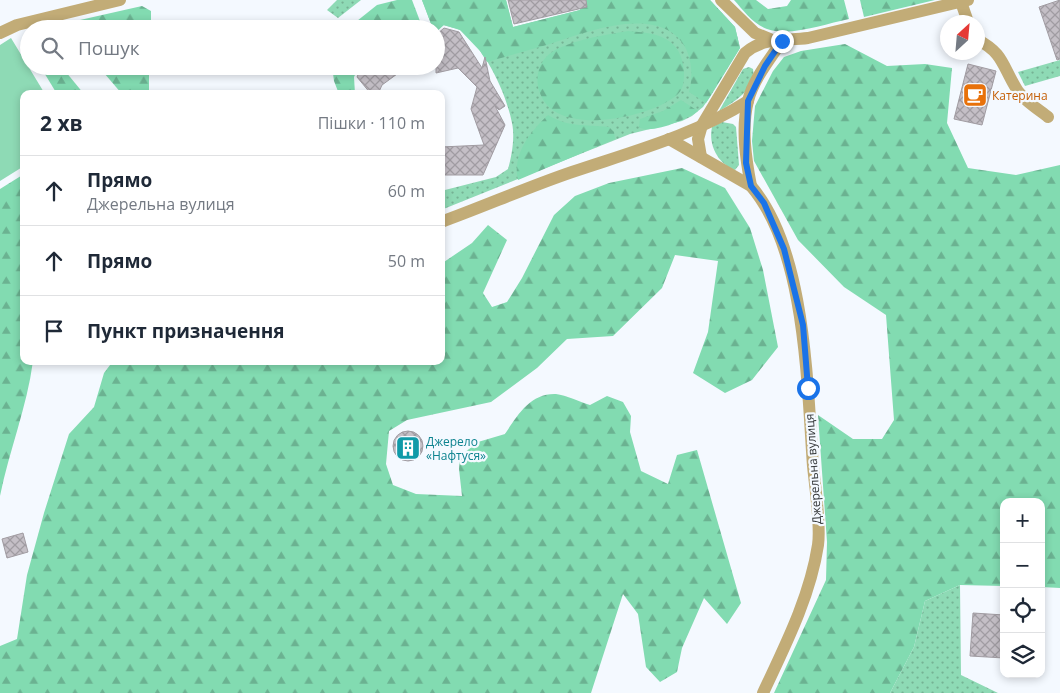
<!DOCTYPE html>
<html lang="uk">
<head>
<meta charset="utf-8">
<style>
  :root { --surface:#fff; --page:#f2f2f3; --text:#1f2937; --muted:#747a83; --line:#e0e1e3 }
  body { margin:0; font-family:"Open Sans",sans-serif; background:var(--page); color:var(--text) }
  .controls { position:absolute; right:15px; bottom:15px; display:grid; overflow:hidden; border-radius:10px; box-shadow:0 2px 8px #0003 }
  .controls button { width:45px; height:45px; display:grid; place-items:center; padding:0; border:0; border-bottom:1px solid var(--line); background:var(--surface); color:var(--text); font:25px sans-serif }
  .compass { position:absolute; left:940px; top:15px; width:45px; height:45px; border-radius:50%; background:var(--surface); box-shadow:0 2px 8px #0003; rotate:26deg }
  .stop { position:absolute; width:15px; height:15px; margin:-11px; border:4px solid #1a73e8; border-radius:50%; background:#fff }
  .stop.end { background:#1a73e8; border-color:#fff; box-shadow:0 1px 5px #0008 }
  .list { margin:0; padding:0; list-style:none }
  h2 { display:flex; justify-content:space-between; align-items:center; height:65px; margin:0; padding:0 20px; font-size:21px }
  h2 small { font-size:16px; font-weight:400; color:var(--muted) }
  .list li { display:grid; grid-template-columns:32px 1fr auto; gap:15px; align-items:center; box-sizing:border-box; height:70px; padding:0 20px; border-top:1px solid var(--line) }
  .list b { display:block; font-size:19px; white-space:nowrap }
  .list p { margin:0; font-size:16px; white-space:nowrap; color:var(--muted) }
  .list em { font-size:16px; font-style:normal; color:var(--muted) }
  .icon { flex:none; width:28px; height:28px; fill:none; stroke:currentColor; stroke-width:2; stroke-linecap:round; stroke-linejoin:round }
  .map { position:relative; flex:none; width:1060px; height:693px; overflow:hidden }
  .search { position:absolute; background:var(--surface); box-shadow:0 2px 8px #0003; left:20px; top:20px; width:425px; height:55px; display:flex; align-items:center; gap:12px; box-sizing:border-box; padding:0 18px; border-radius:28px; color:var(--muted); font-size:19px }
  .panel { position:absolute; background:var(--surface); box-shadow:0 2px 8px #0003; left:20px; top:90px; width:425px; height:275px; border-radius:10px }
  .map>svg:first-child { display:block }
  .grass { fill:url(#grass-dots) }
  .forest { fill:url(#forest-firs) }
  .pitch { fill:#8edab5 }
  .building { fill:url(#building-cross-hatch); stroke:#a19ca2 }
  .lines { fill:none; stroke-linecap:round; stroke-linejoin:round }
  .minor { stroke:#c2ac77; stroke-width:12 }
  .route { stroke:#1a73e8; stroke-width:6 }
  .labels { text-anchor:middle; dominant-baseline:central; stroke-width:4.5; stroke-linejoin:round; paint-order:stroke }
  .food-label { font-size:12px; fill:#c56008; stroke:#f4f9ff; text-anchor:start }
  .culture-label { font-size:12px; fill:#0d838f; stroke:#f4f9ff; text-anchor:start }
  .street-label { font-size:12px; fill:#333638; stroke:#f4f9ff }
</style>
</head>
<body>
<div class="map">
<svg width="1060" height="693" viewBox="0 0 1060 693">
  <defs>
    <pattern id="grass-dots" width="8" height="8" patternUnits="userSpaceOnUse" patternTransform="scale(1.25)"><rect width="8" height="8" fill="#8edab5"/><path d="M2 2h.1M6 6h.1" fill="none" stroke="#75b294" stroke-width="1.8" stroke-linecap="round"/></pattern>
    <pattern id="forest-firs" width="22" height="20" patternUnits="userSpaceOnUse" patternTransform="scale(1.25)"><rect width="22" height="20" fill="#82dbb1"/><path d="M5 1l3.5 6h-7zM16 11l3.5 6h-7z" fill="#6bb291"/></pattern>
    <pattern id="building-cross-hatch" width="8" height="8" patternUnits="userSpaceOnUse" patternTransform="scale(1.25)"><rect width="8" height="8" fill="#c4bfc6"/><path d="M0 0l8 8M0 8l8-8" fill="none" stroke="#a09ca2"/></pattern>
  </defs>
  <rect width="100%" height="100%" fill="#f4f9ff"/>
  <g class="grass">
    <path d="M337,0H361L338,18L327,10Z"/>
    <path d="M422,0H506L513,27L580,10L578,0H710L735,27L740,48L710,97L703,107L692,116L682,121L630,134L441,210V191L496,177L508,169C512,155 515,137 512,123C506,92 486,51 462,31C457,28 449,27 443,25L436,32V29H433Z"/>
    <path d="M1060,60V76L1025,86L1018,72Z"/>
    <path d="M749,67L753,69C757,88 733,103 719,111L743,69Z"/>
    <path d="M722,122L733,124L736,127L739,165L735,170C718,164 708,145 712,127Z"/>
    <path d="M960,585L961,675L998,693H890L914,647L925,601Z"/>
  </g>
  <g class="forest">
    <path d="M397,0H412L423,29H347L377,5Z"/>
    <path d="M422,0H506L513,27L580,10L578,0H710L735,27L740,48L706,103L689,92C693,78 692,60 685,47C660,3 586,32 550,44C529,50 508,56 487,62L480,51L460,30L444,25L436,32V29H433Z"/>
    <path d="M734,0H756L768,9L787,6L791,0H844L849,19C824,24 791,37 767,29C753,24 743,10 734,0Z"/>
    <path d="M860,0H935L864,17Z"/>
    <path d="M142,6L151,11V29H73L80,20Z"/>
    <path d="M628,31C657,33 682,37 684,72C684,80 684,88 678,94C659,112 611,122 585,120C573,119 559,116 550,108C533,92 533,65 552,52C571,40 605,35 628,31Z"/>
    <path d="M845,44L887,66L925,64L952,68L947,123L968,168L1016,175L1060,165V588L1041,587V502H1004V586L960,585L925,601L914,647L890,693H774L826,580L827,542L818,415L853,439H882L894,420L886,315L844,287L798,240L754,161L752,141L755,106L773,71L784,57L801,51Z"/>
    <path d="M40,66H61L84,94H57Z"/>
    <path d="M98,66H149V94H122Z"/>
    <path d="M332,66H359L354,77L355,94H339L334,81Z"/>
    <path d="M681,100L698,111C688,119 651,135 639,127L640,119L663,111Z"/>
    <path d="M548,115C570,128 584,124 609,127L614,132L615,139L518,180C512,154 530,132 548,115Z"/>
    <path d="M682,168L725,188L750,228L763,270L778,347L752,380L725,393L693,373L708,332L718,261L675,255L662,288L613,336L567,339L537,368L491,402L407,420L389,431L386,464L393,485L416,494L462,496L459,469L460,456L478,442L505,434C517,416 530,393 556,394C566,395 580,402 590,405L607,396L623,402L631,416L630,432L641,471L668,484L677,455L697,450L741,603L727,624L704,598L682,648L677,672L660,682L646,667L638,614L623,594L591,693H0V646L17,639L27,575L44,513L69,434L94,407L104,373L113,361H441V264L472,243L488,225L507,240L483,293L492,307L507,302L522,278L554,215L575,196L609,183Z"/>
    <path d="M24,174V361H33C27,407 9,451 0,496V189Z"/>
  </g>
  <path class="pitch" d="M11,38L45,94H24V166L0,181V45Z"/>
  <g class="building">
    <path d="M508,0H586L587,7L514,24Z"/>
    <path d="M1060,0V59L1057,60L1039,7Z"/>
    <path d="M444,28L459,32L482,68L485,57L490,81L505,106L499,110L495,106L505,125L483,175H441V147L484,145L471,109L477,87L458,68L436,73V35Z"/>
    <path d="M968,64L996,71L982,125L954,119Z"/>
    <path d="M362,66H408L382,85L378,94H371L357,77Z"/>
    <circle cx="408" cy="446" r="15"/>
    <path d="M23,533L28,552L7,558L2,539Z"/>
    <path d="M973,613L1004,615V658L970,656Z"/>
  </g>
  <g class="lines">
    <g class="minor">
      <path d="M721,0L755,33L770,39"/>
      <path d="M961,2L968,22"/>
      <path d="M0,33L17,25L120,0"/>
      <path d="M978,40C1003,53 1002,65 1016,88C1022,99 1038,109 1048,117"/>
      <path d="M669,139L751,186C806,250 807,384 813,466C815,486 821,526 818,545C810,597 785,646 763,693"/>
      <path d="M701,157L698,139L702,125L745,53C764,37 784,41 808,38L968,0"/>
      <path d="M751,186C746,160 741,128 748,101C753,80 770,59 782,41"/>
      <path d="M441,222C485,206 528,187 572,172C631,152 695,135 748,101"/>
    </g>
  </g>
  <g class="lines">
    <path class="route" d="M782,41L765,66L748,101L746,163L751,186L764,203L784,249L803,325L808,388"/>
  </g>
  <defs>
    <symbol id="cafe-square" viewBox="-11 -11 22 22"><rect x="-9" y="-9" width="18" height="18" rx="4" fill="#e8710a" stroke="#f4f9ff"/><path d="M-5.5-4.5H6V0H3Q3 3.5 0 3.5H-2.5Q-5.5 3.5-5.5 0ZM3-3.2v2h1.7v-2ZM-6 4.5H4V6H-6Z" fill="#fff"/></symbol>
    <symbol id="building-square" viewBox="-11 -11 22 22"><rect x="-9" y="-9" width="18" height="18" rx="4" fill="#0f9aa8" stroke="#f4f9ff"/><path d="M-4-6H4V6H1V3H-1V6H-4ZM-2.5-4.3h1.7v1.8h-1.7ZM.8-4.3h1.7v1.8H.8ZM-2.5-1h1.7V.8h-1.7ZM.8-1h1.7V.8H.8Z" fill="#fff"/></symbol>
  </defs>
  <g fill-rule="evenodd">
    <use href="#cafe-square" x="961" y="81" width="28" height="28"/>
    <use href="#building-square" x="394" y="434" width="28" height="28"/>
  </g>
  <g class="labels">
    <g class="food-label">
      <text x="992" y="95">Катерина</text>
    </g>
    <g class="culture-label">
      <text x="426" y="441">Джерело<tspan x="426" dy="14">«Нафтуся»</tspan></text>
    </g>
    <g class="street-label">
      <text transform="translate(813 469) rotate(-94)">Джерельна вулиця</text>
    </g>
  </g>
</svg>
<div class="controls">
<button>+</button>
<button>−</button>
<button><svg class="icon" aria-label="locate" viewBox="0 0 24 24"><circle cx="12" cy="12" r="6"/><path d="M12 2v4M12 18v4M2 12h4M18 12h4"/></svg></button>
<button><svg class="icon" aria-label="layers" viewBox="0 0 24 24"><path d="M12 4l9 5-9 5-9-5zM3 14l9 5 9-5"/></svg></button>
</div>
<svg class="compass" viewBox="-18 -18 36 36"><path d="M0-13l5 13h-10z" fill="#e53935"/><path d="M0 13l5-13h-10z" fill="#747a83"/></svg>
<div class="stop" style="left:808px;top:388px"></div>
<div class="stop end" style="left:782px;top:41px"></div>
<div class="search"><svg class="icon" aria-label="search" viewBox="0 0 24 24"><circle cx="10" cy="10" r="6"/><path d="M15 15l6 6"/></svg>Пошук</div>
<section class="panel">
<h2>2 хв<small>Пішки · 110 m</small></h2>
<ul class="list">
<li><svg class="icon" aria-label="ahead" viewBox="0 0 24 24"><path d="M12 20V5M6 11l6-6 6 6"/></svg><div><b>Прямо</b><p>Джерельна вулиця</p></div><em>60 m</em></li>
<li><svg class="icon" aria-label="ahead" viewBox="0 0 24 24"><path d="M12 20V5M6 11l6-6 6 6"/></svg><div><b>Прямо</b></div><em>50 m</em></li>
<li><svg class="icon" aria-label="arrive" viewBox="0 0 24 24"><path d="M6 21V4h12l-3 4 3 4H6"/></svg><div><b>Пункт призначення</b></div></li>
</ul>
</section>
</div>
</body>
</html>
